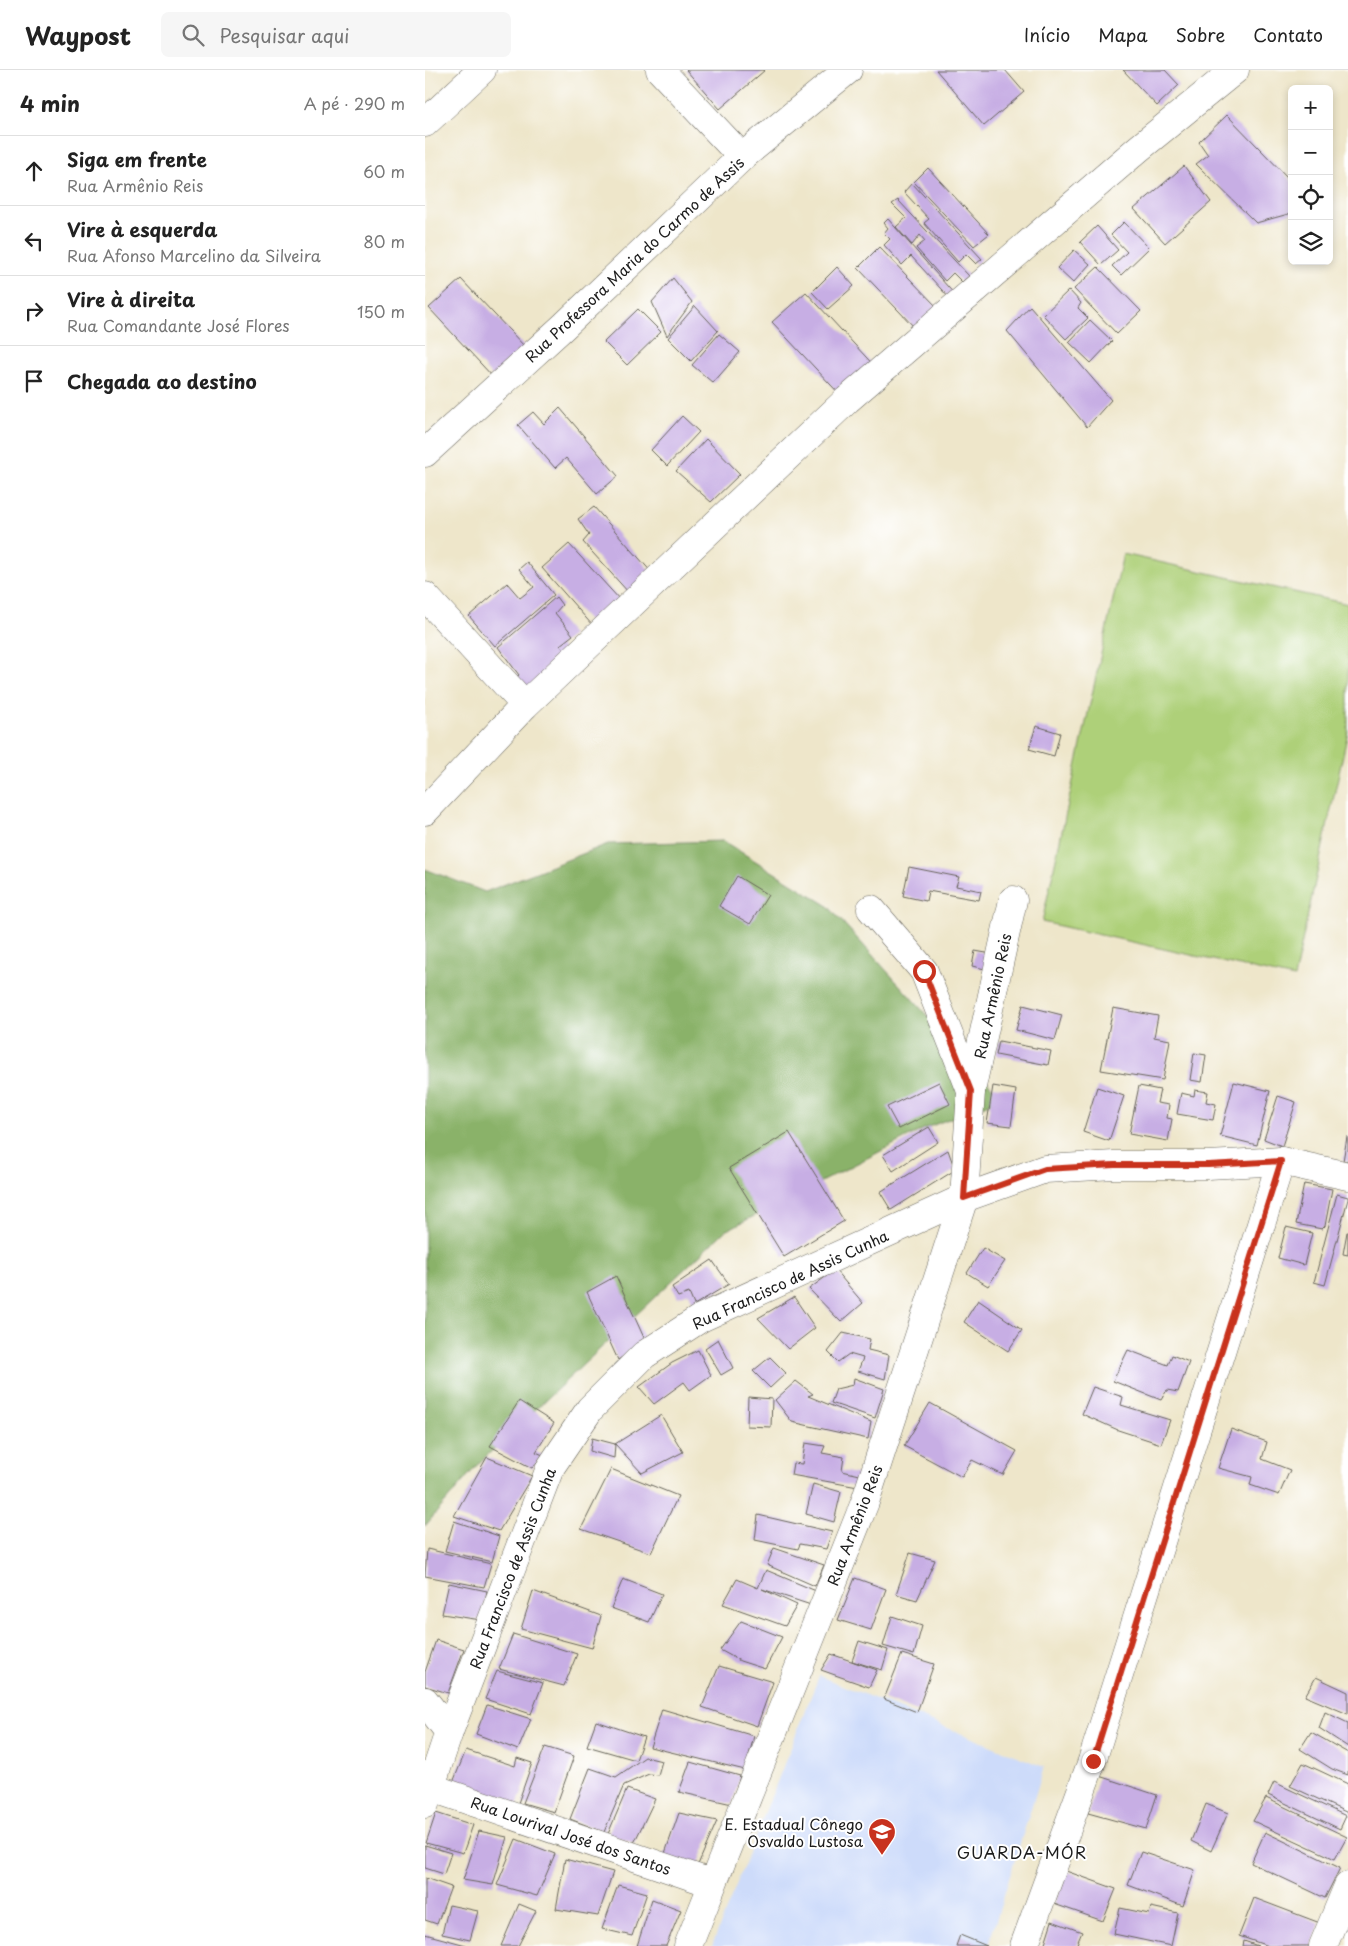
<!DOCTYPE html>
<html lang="pt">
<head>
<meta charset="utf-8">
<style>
  :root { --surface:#fff; --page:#f6f6f6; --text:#222; --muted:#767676; --line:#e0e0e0 }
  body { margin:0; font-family:"Playpen Sans",sans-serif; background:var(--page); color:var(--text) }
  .controls { position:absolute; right:15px; top:15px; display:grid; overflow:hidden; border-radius:8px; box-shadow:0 2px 8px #0003 }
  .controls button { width:45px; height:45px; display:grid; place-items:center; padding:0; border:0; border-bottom:1px solid var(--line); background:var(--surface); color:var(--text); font:25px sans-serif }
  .stop { position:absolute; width:15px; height:15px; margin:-11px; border:4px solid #c8321e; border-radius:50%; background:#fff }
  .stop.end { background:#c8321e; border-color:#fff; box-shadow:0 1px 5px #0008 }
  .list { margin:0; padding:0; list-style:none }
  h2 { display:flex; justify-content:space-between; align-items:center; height:65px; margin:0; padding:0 20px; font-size:21px }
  h2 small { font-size:16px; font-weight:400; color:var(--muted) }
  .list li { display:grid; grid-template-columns:32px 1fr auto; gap:15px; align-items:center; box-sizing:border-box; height:70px; padding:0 20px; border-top:1px solid var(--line) }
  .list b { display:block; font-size:19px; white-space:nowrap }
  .list p { margin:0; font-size:16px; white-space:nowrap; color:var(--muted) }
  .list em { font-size:16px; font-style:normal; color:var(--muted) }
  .icon { flex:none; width:28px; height:28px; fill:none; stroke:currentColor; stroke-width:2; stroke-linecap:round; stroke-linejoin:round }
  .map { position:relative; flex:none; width:923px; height:1876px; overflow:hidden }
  header { display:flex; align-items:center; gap:30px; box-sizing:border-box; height:70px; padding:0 25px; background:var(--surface); border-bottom:1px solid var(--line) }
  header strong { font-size:24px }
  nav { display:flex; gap:28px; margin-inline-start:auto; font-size:18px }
  .search { width:350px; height:45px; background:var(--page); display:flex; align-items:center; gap:12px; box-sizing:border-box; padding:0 18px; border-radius:8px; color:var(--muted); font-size:19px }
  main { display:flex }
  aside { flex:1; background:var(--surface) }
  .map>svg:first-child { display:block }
  .built { fill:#cddbfa }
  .green { fill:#aed079; stroke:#65764a }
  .forest { fill:#8ab269; stroke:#536742 }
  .building { fill:#c7aee4 }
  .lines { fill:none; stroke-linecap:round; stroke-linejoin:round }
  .minor-casing { stroke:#666359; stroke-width:29 }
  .minor { stroke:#fff; stroke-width:28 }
  .route { stroke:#c8321e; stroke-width:6 }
  .labels { text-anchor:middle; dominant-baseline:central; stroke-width:4; stroke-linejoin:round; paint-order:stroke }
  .street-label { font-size:15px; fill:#1c1c1c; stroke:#fff }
  .poi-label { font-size:15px; fill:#1c1c1c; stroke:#fff; text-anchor:end }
  .neighbourhood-label { font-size:16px; letter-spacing:1px; fill:#1c1c1c; stroke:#fff }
</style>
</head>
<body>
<header>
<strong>Waypost</strong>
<div class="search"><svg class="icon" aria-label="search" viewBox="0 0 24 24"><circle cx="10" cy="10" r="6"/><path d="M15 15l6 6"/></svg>Pesquisar aqui</div>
<nav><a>Início</a><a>Mapa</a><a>Sobre</a><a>Contato</a></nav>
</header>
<main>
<aside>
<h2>4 min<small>A pé · 290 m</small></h2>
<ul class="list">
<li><svg class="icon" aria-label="ahead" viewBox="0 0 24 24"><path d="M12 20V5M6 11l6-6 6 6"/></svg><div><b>Siga em frente</b><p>Rua Armênio Reis</p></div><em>60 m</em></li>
<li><svg class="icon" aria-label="left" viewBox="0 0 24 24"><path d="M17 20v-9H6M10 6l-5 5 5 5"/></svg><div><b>Vire à esquerda</b><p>Rua Afonso Marcelino da Silveira</p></div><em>80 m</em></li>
<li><svg class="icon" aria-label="right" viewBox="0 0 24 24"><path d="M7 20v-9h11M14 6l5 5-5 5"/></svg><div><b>Vire à direita</b><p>Rua Comandante José Flores</p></div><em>150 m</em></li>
<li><svg class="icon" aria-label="arrive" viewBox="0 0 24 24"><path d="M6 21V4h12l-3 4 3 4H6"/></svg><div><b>Chegada ao destino</b></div></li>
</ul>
</aside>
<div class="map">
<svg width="923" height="1876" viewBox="0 0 923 1876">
  <rect width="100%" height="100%" fill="#fff"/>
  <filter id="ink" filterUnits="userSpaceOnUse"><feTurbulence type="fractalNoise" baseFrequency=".02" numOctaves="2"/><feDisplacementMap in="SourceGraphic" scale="10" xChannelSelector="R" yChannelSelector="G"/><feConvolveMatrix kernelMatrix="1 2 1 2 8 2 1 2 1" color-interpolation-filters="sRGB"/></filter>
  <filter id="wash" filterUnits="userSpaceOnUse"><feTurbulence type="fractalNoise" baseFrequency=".0096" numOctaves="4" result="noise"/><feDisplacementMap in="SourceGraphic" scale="20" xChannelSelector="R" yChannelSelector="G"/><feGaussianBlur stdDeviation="1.12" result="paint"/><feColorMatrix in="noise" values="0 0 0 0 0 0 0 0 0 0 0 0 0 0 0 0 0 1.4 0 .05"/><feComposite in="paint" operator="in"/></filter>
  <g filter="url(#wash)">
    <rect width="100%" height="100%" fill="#eee6ca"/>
    <path class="built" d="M394,1606L619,1697L563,1876H287Z"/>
    <path class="green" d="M698,484L923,534V662L869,908L617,852Z"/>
    <path class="forest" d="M298,771L402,835L577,1028L501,1058L300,1161L54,1393L0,1456V799L60,822L183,774Z"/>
    <g id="blocks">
      <g class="building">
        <path d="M261,0H340L295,39Z"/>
        <path d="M511,0H580L599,22L559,56Z"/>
        <path d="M698,0H740L754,15L732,36Z"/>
        <path d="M802,45L867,112V143L831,153L771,94L783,85L774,72Z"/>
        <path d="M759,96L786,132L740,173L709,139Z"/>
        <path d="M503,98L564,164L549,176L489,112Z"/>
        <path d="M487,113L557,189L551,194L541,184L533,192L499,153L504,149L479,122Z"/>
        <path d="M473,130L544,206L537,212L528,203L520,211L491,178L500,171L495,165L487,175L471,157L481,148L467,134Z"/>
        <path d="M463,149L485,174L531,226L526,230L486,186L477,195L459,175L465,169L459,163L463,158L459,153Z"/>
        <path d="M699,152L724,178L696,205L687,196L702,182L686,165Z"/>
        <path d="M672,156L693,180L676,195L655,172Z"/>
        <path d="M454,177L513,238L491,259L433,198Z"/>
        <path d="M649,180L665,194L648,213L632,198Z"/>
        <path d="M412,197L429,216L403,239L387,222Z"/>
        <path d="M673,197L716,241L692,264L649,219Z"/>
        <path d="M248,208L267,232L242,266L227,232Z"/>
        <path d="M36,209L101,278L69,308L4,238Z"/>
        <path d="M644,220L656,233L653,238L663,248L641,269L618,245Z"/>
        <path d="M381,222L453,300L420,330L347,252Z"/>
        <path d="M270,236L293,261L266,291L243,268Z"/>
        <path d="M605,236L686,330L662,357L582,261Z"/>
        <path d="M213,239L236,262L202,295L179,272Z"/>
        <path d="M665,250L687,271L666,293L644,272Z"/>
        <path d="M294,264L315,282L288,313L267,295Z"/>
        <path d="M135,338L193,406L172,424L141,388L130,398L93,355L108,342L119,354Z"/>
        <path d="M257,346L274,362L242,396L226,380Z"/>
        <path d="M281,369L315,404L286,432L251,401Z"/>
        <path d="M169,437L228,504L204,523L158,472L164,465L153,449Z"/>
        <path d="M144,474L196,531L168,556L117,498Z"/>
        <path d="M102,492L129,525L70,576L44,546L82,513L95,528L109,517L94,499Z"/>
        <path d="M131,527L137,535L130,543L148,565L135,575L143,584L100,624L87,611L94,605L73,577Z"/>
        <path d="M611,656L635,663L629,686L604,679Z"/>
        <path d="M484,797L534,807L531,816L556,821L554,830L503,821L501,831L478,826Z"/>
        <path d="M312,806L343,825L325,854L294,836Z"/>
        <path d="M550,881L567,884L564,900L547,896Z"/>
        <path d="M598,935L637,945L630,970L591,960Z"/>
        <path d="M688,938L733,946L729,967L745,970L738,1010L676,1000Z"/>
        <path d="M574,971L626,981L623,995L571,985Z"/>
        <path d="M769,983L781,985L777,1012L765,1010Z"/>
        <path d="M514,1012L525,1034L474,1059L462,1037Z"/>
        <path d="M809,1012L845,1021L832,1075L795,1066Z"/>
        <path d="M568,1016L591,1020L586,1056L562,1053Z"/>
        <path d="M714,1016L735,1020L732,1033L744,1035L742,1048L747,1049L743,1071L704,1064Z"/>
        <path d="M672,1017L699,1026L684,1071L658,1062Z"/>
        <path d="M770,1020L783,1022L781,1032L791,1034L788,1050L752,1044L756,1023L769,1026Z"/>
        <path d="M853,1026L871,1032L857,1076L839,1069Z"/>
        <path d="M504,1057L513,1072L468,1101L458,1085Z"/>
        <path d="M364,1062L419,1151L359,1187L304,1098Z"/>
        <path d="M922,1067H923V1091H918Z"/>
        <path d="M523,1080L530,1100L466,1140L455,1122Z"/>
        <path d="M879,1114L907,1119L900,1156L897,1159L871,1154Z"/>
        <path d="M912,1124L923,1127V1129L900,1215L889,1212Z"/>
        <path d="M861,1157L887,1163L879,1195L853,1188Z"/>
        <path d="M922,1162H923V1185L918,1184Z"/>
        <path d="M558,1178L580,1191L563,1216L542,1203Z"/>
        <path d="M287,1190L304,1214L269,1235L264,1223L253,1227L247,1217Z"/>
        <path d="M410,1200L438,1233L416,1252L384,1219Z"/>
        <path d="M191,1206L220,1270L193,1290L162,1222Z"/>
        <path d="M369,1227L390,1258L363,1279L333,1248Z"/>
        <path d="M553,1230L597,1260L583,1281L539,1252Z"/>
        <path d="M418,1263L445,1269L443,1280L464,1285L460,1309L433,1301L438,1288L424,1284L413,1292L403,1282Z"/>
        <path d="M293,1269L308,1298L296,1305L280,1278Z"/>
        <path d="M273,1280L286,1305L265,1320L259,1312L229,1334L214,1317L247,1293Z"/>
        <path d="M703,1280L743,1295L747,1285L764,1292L753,1322L742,1320L736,1330L688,1311Z"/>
        <path d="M345,1287L361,1303L345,1318L328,1301Z"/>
        <path d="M429,1308L459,1319L450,1348L406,1333L411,1319L428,1315Z"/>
        <path d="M371,1311L388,1324L383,1326L446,1352L443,1369L367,1352L350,1330Z"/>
        <path d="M668,1317L698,1327L696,1335L745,1350L736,1374L693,1360L657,1344Z"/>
        <path d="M323,1327L347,1329L346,1357L322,1356Z"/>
        <path d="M94,1331L129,1353L111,1382L118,1385L107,1398L65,1376Z"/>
        <path d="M505,1333L592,1381L578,1405L547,1390L537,1407L479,1376Z"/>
        <path d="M236,1345L258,1382L217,1403L190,1374Z"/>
        <path d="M806,1359L842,1372L837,1389L865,1400L854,1425L825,1415L827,1407L793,1398Z"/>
        <path d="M167,1368L190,1374L189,1388L165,1381Z"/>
        <path d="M380,1373L400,1376L397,1383L419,1387L417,1401L435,1405L433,1417L366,1405L368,1393L377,1394Z"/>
        <path d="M62,1387L107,1406L74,1461L29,1446Z"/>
        <path d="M186,1399L253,1426L226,1483L156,1459Z"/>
        <path d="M388,1414L416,1422L409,1452L381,1444Z"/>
        <path d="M333,1445L407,1462L401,1479L375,1474L373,1479L330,1470Z"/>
        <path d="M29,1451L74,1466L67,1492L20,1481Z"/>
        <path d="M349,1478L399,1495L390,1516L342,1495Z"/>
        <path d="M2,1479L66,1494L59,1517L0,1506Z"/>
        <path d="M485,1483L510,1490L492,1530L471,1524Z"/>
        <path d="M341,1500L391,1521L386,1535L337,1519L372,1535L360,1556L298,1534L312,1509L333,1518Z"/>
        <path d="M430,1508L461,1519L446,1560L413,1550Z"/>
        <path d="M198,1509L237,1524L224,1552L186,1538Z"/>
        <path d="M24,1513L62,1521L56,1550L17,1544Z"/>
        <path d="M108,1521L176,1546L167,1578L96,1559Z"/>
        <path d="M467,1546L497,1556L489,1585L458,1576Z"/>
        <path d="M316,1551L357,1567L340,1599L315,1591L295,1580Z"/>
        <path d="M88,1564L152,1584L139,1616L74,1599Z"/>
        <path d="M11,1570L39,1579L23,1623L0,1616V1602Z"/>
        <path d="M434,1571L463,1580L457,1600L427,1591Z"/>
        <path d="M406,1584L452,1600L444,1617L396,1600Z"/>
        <path d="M477,1584L509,1594L492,1642L459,1629Z"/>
        <path d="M294,1596L348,1612L332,1656L277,1637Z"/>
        <path d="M72,1601L118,1613L106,1644L60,1629Z"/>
        <path d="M891,1607L923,1622V1644L880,1626Z"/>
        <path d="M62,1635L106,1649L93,1680L51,1664Z"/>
        <path d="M237,1639L329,1666L320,1700L225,1677Z"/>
        <path d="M900,1642L923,1653V1677L894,1658Z"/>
        <path d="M171,1651L219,1667L211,1690L162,1676Z"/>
        <path d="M886,1662L923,1683V1705L907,1699L875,1679Z"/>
        <path d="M120,1677L149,1686L129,1742L98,1733Z"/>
        <path d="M41,1680L90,1696L92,1688L107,1693L92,1736L27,1715Z"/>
        <path d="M220,1687L237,1691L233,1705L224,1704L199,1715L179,1762L145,1749L165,1698L191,1707Z"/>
        <path d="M265,1692L315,1706L307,1734L254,1722Z"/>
        <path d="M878,1693L923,1714V1743L865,1716Z"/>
        <path d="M674,1706L732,1725L721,1759L663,1743Z"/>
        <path d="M849,1712L921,1746L915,1759L843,1725Z"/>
        <path d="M202,1719L230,1729L209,1773L183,1764Z"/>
        <path d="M841,1728L922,1767L910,1789L828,1751Z"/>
        <path d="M781,1734L803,1743L786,1781L766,1771Z"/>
        <path d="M11,1743L48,1755L38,1783L1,1773Z"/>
        <path d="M254,1743L292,1751L272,1797L238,1789Z"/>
        <path d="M54,1761L82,1767L68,1815L38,1810Z"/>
        <path d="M840,1762L915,1798L900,1828L826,1793Z"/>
        <path d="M91,1769L130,1784L112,1826L72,1815Z"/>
        <path d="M0,1775L26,1783L19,1804L0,1798Z"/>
        <path d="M716,1782L770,1800L758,1836L703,1815Z"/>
        <path d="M140,1789L188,1802L173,1846L131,1839Z"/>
        <path d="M641,1801L691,1819L678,1851L629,1834Z"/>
        <path d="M0,1808L26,1817L12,1854L0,1850Z"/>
        <path d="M193,1815L222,1823L207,1866L177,1859Z"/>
        <path d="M829,1828L895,1853L887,1876H843L814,1866Z"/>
        <path d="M227,1829L256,1840L241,1876H212Z"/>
        <path d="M94,1834L111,1841L93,1876H76Z"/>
        <path d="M24,1835L53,1841L45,1870L17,1864Z"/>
        <path d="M726,1837L753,1843L746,1876L689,1864L695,1838L724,1844Z"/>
        <path d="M627,1851L657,1862L651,1876H619Z"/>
        <path d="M0,1864L41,1875V1876H0Z"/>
        <path d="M535,1865L562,1876H531Z"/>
        <path d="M819,1871L833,1876H818Z"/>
      </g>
    </g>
  </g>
  <g filter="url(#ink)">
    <use href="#blocks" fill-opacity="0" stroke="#666359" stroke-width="1"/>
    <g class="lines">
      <defs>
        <g id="minor">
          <path d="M235,0L317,87"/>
          <path d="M0,53L57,0"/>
          <path d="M0,383L138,257L317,87L423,0"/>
          <path d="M0,526L100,635"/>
          <path d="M0,741L100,635L422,330L713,79L810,0"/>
          <path d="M446,839L499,901L546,1021"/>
          <path d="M0,1631L24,1662"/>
          <path d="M7,1718L286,1813"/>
          <path d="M0,1734L24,1662L125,1398L165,1339L219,1285L276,1248L539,1128L620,1099L689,1095H783L856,1091L923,1106"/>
          <path d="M263,1876L440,1432L539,1128L546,1021L588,830"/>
          <path d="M599,1876L667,1691L856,1091"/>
          <path d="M898,1876L923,1816"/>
        </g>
      </defs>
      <use href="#minor" class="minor-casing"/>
      <use href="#minor" class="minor"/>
    </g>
  </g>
  <g class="lines" filter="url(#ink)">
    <path class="route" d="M499,901L546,1021L539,1128L620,1099L689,1095H783L856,1091L668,1691"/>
  </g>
  <defs>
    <symbol id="school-pin" viewBox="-11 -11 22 30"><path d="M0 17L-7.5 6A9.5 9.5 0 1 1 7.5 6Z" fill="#c8321e" stroke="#fff"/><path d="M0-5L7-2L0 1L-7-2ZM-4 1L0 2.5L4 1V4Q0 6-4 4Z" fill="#fff"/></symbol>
  </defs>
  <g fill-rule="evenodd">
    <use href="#school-pin" x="441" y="1746" width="32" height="43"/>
  </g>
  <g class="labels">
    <g class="street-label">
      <text transform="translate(209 189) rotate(-43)">Rua Professora Maria do Carmo de Assis</text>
      <text transform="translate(567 926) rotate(-78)">Rua Armênio Reis</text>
      <text transform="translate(365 1209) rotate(-25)">Rua Francisco de Assis Cunha</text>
      <text transform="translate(429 1455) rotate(-69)">Rua Armênio Reis</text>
      <text transform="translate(87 1498) rotate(-69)">Rua Francisco de Assis Cunha</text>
      <text transform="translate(146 1765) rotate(19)">Rua Lourival José dos Santos</text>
    </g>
    <g class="poi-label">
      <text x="438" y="1753">E. Estadual Cônego<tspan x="438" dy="17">Osvaldo Lustosa</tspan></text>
    </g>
    <g class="neighbourhood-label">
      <text x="597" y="1782">GUARDA-MÓR</text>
    </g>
  </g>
</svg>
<div class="controls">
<button>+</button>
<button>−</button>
<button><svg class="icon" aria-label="locate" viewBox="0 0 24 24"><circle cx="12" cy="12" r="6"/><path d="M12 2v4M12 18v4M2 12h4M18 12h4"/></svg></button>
<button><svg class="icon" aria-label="layers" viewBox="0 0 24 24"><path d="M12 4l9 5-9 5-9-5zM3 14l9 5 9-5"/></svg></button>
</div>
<div class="stop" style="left:499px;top:901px"></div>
<div class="stop end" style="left:668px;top:1691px"></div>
</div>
</main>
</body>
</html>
